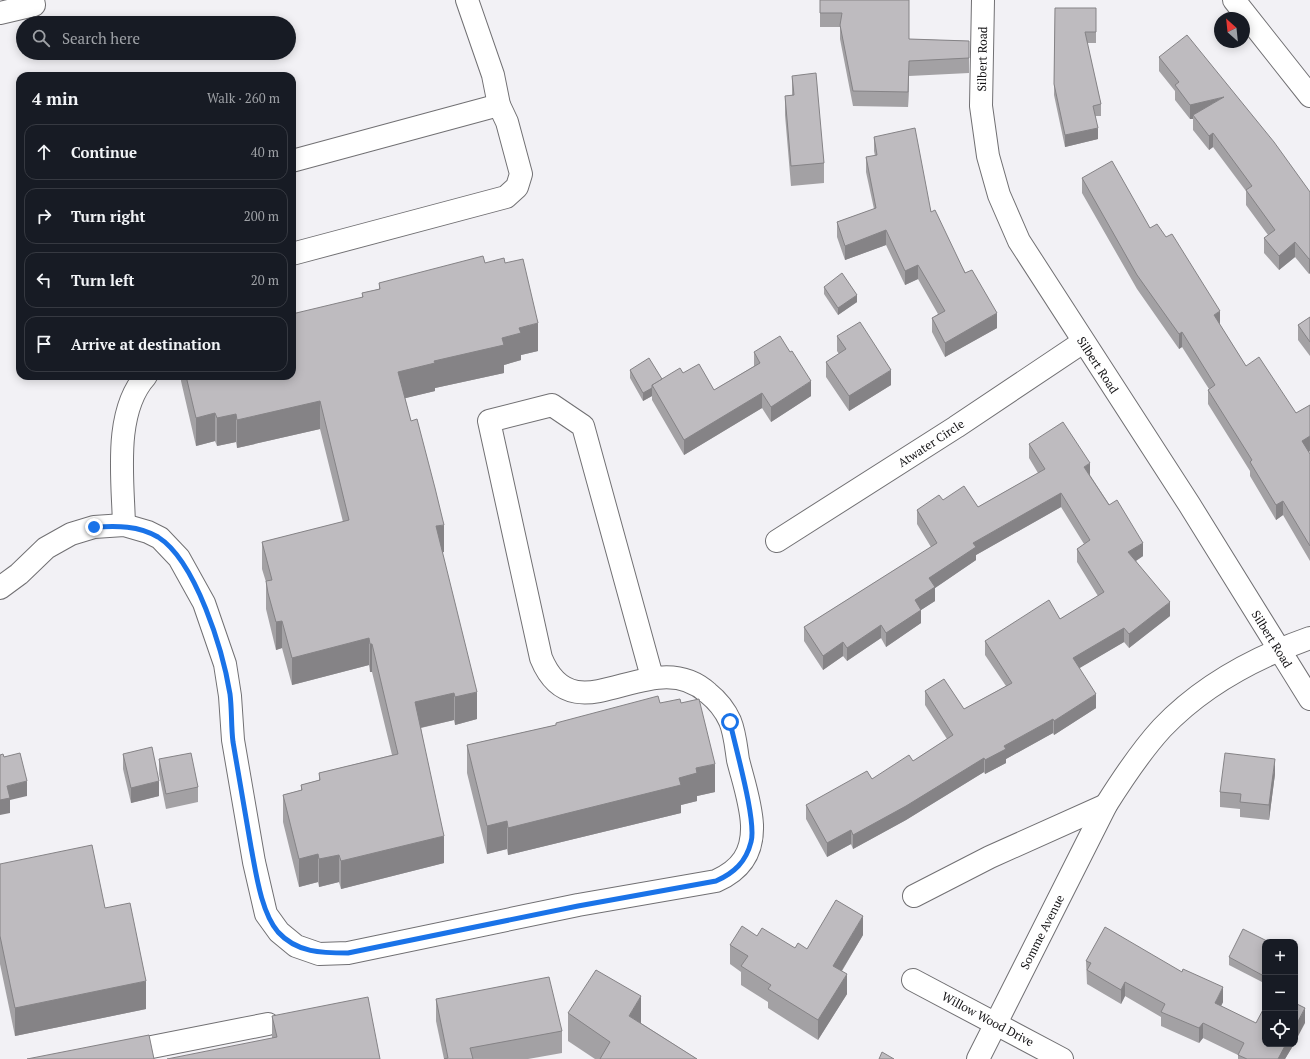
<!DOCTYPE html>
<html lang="en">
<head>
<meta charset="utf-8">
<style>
  :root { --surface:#171b24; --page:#20242c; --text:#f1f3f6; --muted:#9ea1a6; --line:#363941 }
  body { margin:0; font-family:"PT Serif",serif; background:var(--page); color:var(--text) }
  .controls { position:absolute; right:12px; bottom:12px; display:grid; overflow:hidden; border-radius:8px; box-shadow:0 2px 10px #0003 }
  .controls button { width:36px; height:36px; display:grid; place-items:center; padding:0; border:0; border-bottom:1px solid var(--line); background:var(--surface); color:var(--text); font:20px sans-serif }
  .compass { position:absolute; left:1214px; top:12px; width:36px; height:36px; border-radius:50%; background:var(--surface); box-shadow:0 2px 10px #0003; rotate:333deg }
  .stop { position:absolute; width:12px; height:12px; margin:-9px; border:3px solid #1a73e8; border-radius:50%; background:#fff }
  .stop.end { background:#1a73e8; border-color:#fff; box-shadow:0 1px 4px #0008 }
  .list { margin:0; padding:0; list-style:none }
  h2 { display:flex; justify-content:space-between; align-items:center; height:52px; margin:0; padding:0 16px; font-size:17px }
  h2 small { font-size:13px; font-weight:400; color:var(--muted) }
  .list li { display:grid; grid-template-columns:26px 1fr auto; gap:12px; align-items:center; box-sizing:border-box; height:56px; margin:0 8px 8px; padding:0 8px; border:1px solid var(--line); border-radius:12px }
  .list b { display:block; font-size:15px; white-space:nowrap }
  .list em { font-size:13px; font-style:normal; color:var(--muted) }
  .icon { flex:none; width:22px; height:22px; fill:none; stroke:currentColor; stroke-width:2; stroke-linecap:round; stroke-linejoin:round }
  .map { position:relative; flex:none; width:1310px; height:1059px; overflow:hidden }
  .search { position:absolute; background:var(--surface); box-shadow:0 2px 10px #0003; left:16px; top:16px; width:280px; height:44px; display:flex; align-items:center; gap:10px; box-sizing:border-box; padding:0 14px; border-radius:22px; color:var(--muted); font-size:15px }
  .panel { position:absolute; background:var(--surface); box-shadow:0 2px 10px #0003; left:16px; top:72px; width:280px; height:308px; border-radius:12px }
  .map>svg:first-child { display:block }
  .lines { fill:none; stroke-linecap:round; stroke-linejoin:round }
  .minor-casing { stroke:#717073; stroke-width:24 }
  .minor { stroke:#fff; stroke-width:22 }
  .wall { fill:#a3a1a4 }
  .shaded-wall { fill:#858386 }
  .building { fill:#bebbbf; stroke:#858386 }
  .route { stroke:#1a73e8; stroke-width:5 }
  .labels { text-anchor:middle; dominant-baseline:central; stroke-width:3; stroke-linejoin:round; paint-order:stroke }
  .street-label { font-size:12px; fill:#141315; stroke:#fff }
</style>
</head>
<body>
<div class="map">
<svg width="1310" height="1059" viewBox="0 0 1310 1059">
  <rect width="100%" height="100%" fill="#f2f1f5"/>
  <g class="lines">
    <defs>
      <g id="minor">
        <path d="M983,0L981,106L988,156L999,195L1019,241L1189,504L1310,699"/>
        <path d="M1234,0L1310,96"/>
        <path d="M0,13L34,5L33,0"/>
        <path d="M292,161L499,105"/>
        <path d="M292,254L506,197L517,187L521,174L507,122L499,105L493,75L467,0"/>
        <path d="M124,525C123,480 113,412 146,376"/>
        <path d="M777,541L956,427L1083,342"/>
        <path d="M0,588L19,574L46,548L71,534L94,527L124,525L148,532L160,538L179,558L204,603L225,664L230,696L233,740L254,862L266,914L279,932L296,946L319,954L348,953L578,905L716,881C741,870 753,853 752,825C751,803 743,780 738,760C736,747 735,733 730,721C725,710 718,701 708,693C651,641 575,741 541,658L489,421L552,405L583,426L652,677"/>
        <path d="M914,896L990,857L1106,805"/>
        <path d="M913,980L1062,1059"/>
        <path d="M91,1059L268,1024"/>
        <path d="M978,1059L1106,805C1123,778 1140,752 1162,728C1202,686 1256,657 1310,638"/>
      </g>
    </defs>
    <use href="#minor" class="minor-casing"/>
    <use href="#minor" class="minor"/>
  </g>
  <g class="wall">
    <path d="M820,0L909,39L969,41V73L909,76L908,107L853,106L840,39V27H820Z"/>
    <path d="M1055,8H1096V43H1087L1101,104V116H1095L1098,139L1065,147L1054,95Z"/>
    <path d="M1159,57L1310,192V273L1309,274L1295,257L1279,270L1264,253V238L1268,235L1246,205V191L1213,147L1209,150L1193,130V119H1190L1175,100V91L1159,71Z"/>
    <path d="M792,76L824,163V183L791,186L785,115V96L792,95Z"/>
    <path d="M874,137L931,212L997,328L945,357L932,332V318L938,314L918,279L905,285L886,245L845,260L837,237V222L874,209L866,172V157L875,156L874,151Z"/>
    <path d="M1082,178L1150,228L1220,325L1246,366L1296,413L1310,405V451L1309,452L1310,454V561L1283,515L1276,520L1250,476V471L1208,404V390L1209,389L1182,347L1179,349L1137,289L1082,193Z"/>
    <path d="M485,263H505L538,351L521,355V360L504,365V373L435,388V391L405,398L444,552H442L477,719L455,725L454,720L421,728L444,863L341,889L339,882L319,887L318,882L299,887L283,822V795L301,790V785L319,780V773L392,755L372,672H370L369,665L292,685L282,648L276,650L266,609V582L262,569V542L343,522L320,429L237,448L236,442L217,446L215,441L196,446L181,381V376H292L362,297V293L379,289V283Z"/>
    <path d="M824,287L857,302L838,315L824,294Z"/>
    <path d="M1310,317V356L1298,340V325Z"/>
    <path d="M837,336L891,385L849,411L826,377V362L839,354L837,351Z"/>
    <path d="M754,352L811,396L771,422L762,408L684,455L652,400V396L643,401L630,378V370L662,379L683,373L714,390L754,366Z"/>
    <path d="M1029,444L1090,475L1143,556L1136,561L1170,616L1129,648L1124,642L1079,668L1096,708L1054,735L1053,733L1006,759V763L985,774L984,772L906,820L853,849L851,844L827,857L806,819V805L872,779L913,761L947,739L925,705V691L964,709L1006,686L985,655V641L1060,619L1098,596L1077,562V549L1084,544L1061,507L976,555V560L935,588V601L921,610V623L886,647L881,638L847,661L843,656L823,670L804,641V627L931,547L917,524V510L943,500L978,507L1038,473L1029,458Z"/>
    <path d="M660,703H681L715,792L697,796V801L681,805V813L508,855L507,849L487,854L467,773V745L556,725V723Z"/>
    <path d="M123,754L159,796L131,803L123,769Z"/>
    <path d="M159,759L198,787V802L166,809L159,774Z"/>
    <path d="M1275,774L1269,820L1240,817V809L1220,807V792Z"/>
    <path d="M0,864L105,908L146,1009L15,1036L0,964Z"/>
    <path d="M863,935L842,971L847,994L818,1040L768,1008V1002L741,985V972L730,964V945L757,936L795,948L807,949Z"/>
    <path d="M1265,942V977L1262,982L1229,965V957Z"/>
    <path d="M1086,961L1223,1002L1221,1006L1294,1044L1285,1059H1238V1055L1203,1038L1199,1043L1161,1026V1017L1125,996L1121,1004L1087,984Z"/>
    <path d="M436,999L562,1031V1053L528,1059H444L436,1021Z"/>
    <path d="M568,1013L641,1023L697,1059H595L568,1041Z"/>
    <path d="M272,1016L380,1059L272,1038Z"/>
  </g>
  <g class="shaded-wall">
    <path d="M909,61V76L908,107V92Z"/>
    <path d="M1224,97L1193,115V119H1190V105Z"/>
    <path d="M1098,128V139L1065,147V135Z"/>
    <path d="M1213,133V147L1209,150V136Z"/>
    <path d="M886,230V245L845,260V246Z"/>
    <path d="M1295,242V257L1279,270V256Z"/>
    <path d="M1309,259H1310V273L1309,274Z"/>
    <path d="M918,265V279L905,285V271Z"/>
    <path d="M857,295V302L838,315V308Z"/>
    <path d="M1220,311V326L1214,315Z"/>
    <path d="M997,313V328L945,357V343Z"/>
    <path d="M538,323V351L521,355V360L504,365V373L435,388V391L398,400V372L434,361L502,338L519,328Z"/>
    <path d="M1182,332V347L1179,349V334Z"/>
    <path d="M891,370V385L849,411V396Z"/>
    <path d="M811,381V396L771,422V407Z"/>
    <path d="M652,388V396L643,401V393Z"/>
    <path d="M762,393V408L684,455V440Z"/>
    <path d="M320,401V429L237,448V420Z"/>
    <path d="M215,413V441L196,446V418Z"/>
    <path d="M236,414V442L217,446V418Z"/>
    <path d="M1310,436V451L1302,456V441Z"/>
    <path d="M1090,463V477L1084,467Z"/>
    <path d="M1061,493V507L976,555V560L935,588V601L921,610V623L886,647V633L915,600L929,578L973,543Z"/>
    <path d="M1283,501V515L1276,520V505Z"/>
    <path d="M444,525V552L436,554V526Z"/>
    <path d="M1143,543V556L1128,566V552Z"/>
    <path d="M1170,602V616L1129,648V634Z"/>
    <path d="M282,621V648L276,650V622Z"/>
    <path d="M881,625V638L847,661V648Z"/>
    <path d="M1124,628V642L1073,672V658Z"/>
    <path d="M369,638V665L292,685V658Z"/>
    <path d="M843,642V656L823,670V656Z"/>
    <rect x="370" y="644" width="2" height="28"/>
    <path d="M477,692V719L455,725V697Z"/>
    <path d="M454,693V720L415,729V702Z"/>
    <path d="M1096,694V708L1054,735V721Z"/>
    <path d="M1053,719V733L1006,759V763L985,774V760L1004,746Z"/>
    <path d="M984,758V772L906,820L853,849V835Z"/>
    <path d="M1275,759V774L1269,820V805Z"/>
    <path d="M715,764V792L697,796V801L681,805V813L508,855V828L679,778L696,768Z"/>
    <path d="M27,781V796L10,800V813L0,815V800L7,786Z"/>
    <path d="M159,781V796L131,803V788Z"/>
    <path d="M507,821V849L487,854V826Z"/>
    <path d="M851,830V844L827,857V843Z"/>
    <path d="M444,836V863L341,889V861Z"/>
    <path d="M318,854V882L299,887V859Z"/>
    <path d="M339,855V882L319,887V859Z"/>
    <path d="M863,916V935L833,985V966Z"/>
    <path d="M1265,969V977L1262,982V975Z"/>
    <path d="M847,974V994L818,1040V1020Z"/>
    <path d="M146,981V1009L15,1036V1008Z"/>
    <path d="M1125,982V996L1121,1004V990Z"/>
    <path d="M1223,987V1002L1215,1018V1003Z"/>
    <path d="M641,996V1024L629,1016Z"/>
    <path d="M1305,1008V1023L1295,1042V1027Z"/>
    <path d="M1203,1023V1038L1199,1043V1028Z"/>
    <path d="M1286,1044H1294L1285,1059H1278Z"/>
  </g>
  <g class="building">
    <path d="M820,0H909V39L969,41V58L909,61L908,92L853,91L840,25L842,13H820Z"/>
    <path d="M1055,8H1096V32H1085L1101,104L1093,106L1098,128L1065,135L1054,84Z"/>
    <path d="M1187,35L1274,142L1310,192V259H1309L1295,242L1279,256L1264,238L1275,230L1246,190L1252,186L1213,133L1209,136L1193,115L1224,97L1190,105L1175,85L1179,82L1159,57Z"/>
    <path d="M816,73L824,163L791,166L785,96L794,95L792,76Z"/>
    <path d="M915,128L931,212L935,210L965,273L972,270L997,313L945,343L932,318L945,311L918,265L905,271L886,230L845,246L837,222L876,208L866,157L877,155L874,137Z"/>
    <path d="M1112,161L1150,228L1157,224L1166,237L1172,234L1220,311L1214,315L1246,366L1259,357L1296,413L1310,405V436L1302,441L1310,454V546L1283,501L1276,505L1250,462L1252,460L1208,390L1215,385L1182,332L1179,334L1137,275L1082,178Z"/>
    <path d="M483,256L485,263L504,258L505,263L523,259L538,323L519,328L521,333L502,338L504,345L434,361L435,363L398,372L411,421L417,419L435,488L444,525L436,526L477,692L455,697L454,693L415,702L444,836L341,861L339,855L319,859L318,854L299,859L283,795L302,790L301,785L320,780L319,773L398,754L372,644H370L369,638L292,658L282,621L276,622L268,593L266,581L272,580L262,542L349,520L320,401L237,420L236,414L217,418L215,413L196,418L186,376H292V314L363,297L362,293L380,289L379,283Z"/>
    <path d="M842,273L857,295L838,308L824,287Z"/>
    <path d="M1310,317V342L1298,325Z"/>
    <path d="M860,322L891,370L849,396L826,362L846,349L837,336Z"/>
    <path d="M780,336L790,352L792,351L811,381L771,407L762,393L684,440L652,385L680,368L683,373L699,364L714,390L760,363L754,352Z"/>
    <path d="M649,358L662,379L652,385V388L643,393L630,370Z"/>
    <path d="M1063,422L1090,463L1084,467L1109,505L1117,500L1143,543L1128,552L1170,602L1129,634L1124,628L1073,658L1096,694L1054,721L1053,719L1004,746L1006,749L985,760L984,758L906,806L853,835L851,830L827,843L806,805L867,771L872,779L909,755L913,761L953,735L925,691L944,679L964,709L1012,683L985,641L1049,600L1060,619L1104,592L1077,549L1090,540L1061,493L973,543L976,547L929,578L935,587L915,600L921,610L886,633L881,625L847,648L843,642L823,656L804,627L937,543L917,510L939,495L943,500L964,486L978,507L1045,469L1029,444Z"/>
    <path d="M658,696L660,703L680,699L681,703L699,699L715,764L696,768L697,773L679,778L681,785L508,828L507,821L487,826L467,745L556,725V723Z"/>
    <path d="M152,747L159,781L131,788L123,754Z"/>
    <path d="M20,753L27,781L7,786L10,798L0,800V755L3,754L4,757Z"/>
    <path d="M191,753L198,787L166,794L159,759Z"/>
    <path d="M1225,753L1275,759L1269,805L1240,802L1241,794L1220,792Z"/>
    <path d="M92,845L105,908L130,903L146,981L15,1008L0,936V864Z"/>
    <path d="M836,900L863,916L833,966L847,974L818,1020L768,989L771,985L741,966L748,956L730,945L742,926L757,936L762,928L795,948L798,943L807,949Z"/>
    <path d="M1105,927L1182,972L1183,969L1223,987L1215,1003L1256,1023L1265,1006V1044H1286L1278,1059H1247L1238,1055L1244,1043L1203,1023L1199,1028L1161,1012L1165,1004L1125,982L1121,990L1087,970L1091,963L1086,961Z"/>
    <path d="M1243,929L1269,942H1265V969L1262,975L1229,957Z"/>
    <path d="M596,970L641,996L629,1016L697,1059H600L610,1042L568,1013Z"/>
    <path d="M549,977L562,1031L470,1048L473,1059H444L448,1058L436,999Z"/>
    <path d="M368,997L380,1059H167L277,1037L272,1016Z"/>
    <path d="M1295,1003L1305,1008L1295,1027Z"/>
    <path d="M149,1035L154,1059H27Z"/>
    <path d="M882,1052L894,1059H879Z"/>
  </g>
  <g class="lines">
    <path class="route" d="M94,527C117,526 138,525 158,537C196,561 223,651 230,694C232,710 231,726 233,742C239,777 245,812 251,847C256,873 261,912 278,932C297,953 322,953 348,953L578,906L716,881C734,873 746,862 751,842C757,822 735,746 730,722"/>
  </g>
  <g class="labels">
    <g class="street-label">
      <text transform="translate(982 59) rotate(-89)">Silbert Road</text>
      <text transform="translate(1098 365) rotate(57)">Silbert Road</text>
      <text transform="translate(931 443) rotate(-33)">Atwater Circle</text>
      <text transform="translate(1272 639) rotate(58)">Silbert Road</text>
      <text transform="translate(1042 932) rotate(-63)">Somme Avenue</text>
      <text transform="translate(988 1019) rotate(28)">Willow Wood Drive</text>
    </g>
  </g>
</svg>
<div class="controls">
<button>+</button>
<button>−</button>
<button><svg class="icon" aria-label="locate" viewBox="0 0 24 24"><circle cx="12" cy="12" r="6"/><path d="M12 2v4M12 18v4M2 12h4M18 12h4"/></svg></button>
</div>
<svg class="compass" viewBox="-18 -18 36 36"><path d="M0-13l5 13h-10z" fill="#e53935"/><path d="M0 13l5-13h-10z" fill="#9ea1a6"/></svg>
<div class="stop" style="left:730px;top:722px"></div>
<div class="stop end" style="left:94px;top:527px"></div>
<div class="search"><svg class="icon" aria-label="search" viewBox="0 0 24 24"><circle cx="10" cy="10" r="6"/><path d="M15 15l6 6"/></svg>Search here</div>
<section class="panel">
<h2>4 min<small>Walk · 260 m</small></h2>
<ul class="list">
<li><svg class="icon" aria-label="ahead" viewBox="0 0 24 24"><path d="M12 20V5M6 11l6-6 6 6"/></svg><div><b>Continue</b></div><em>40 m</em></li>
<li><svg class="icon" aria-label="right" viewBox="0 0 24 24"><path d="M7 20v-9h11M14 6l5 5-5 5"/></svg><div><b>Turn right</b></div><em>200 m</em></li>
<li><svg class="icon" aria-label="left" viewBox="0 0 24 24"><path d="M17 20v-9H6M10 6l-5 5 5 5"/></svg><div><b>Turn left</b></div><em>20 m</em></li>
<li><svg class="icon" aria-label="arrive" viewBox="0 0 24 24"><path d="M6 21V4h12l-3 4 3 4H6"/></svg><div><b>Arrive at destination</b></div></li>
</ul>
</section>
</div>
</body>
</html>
